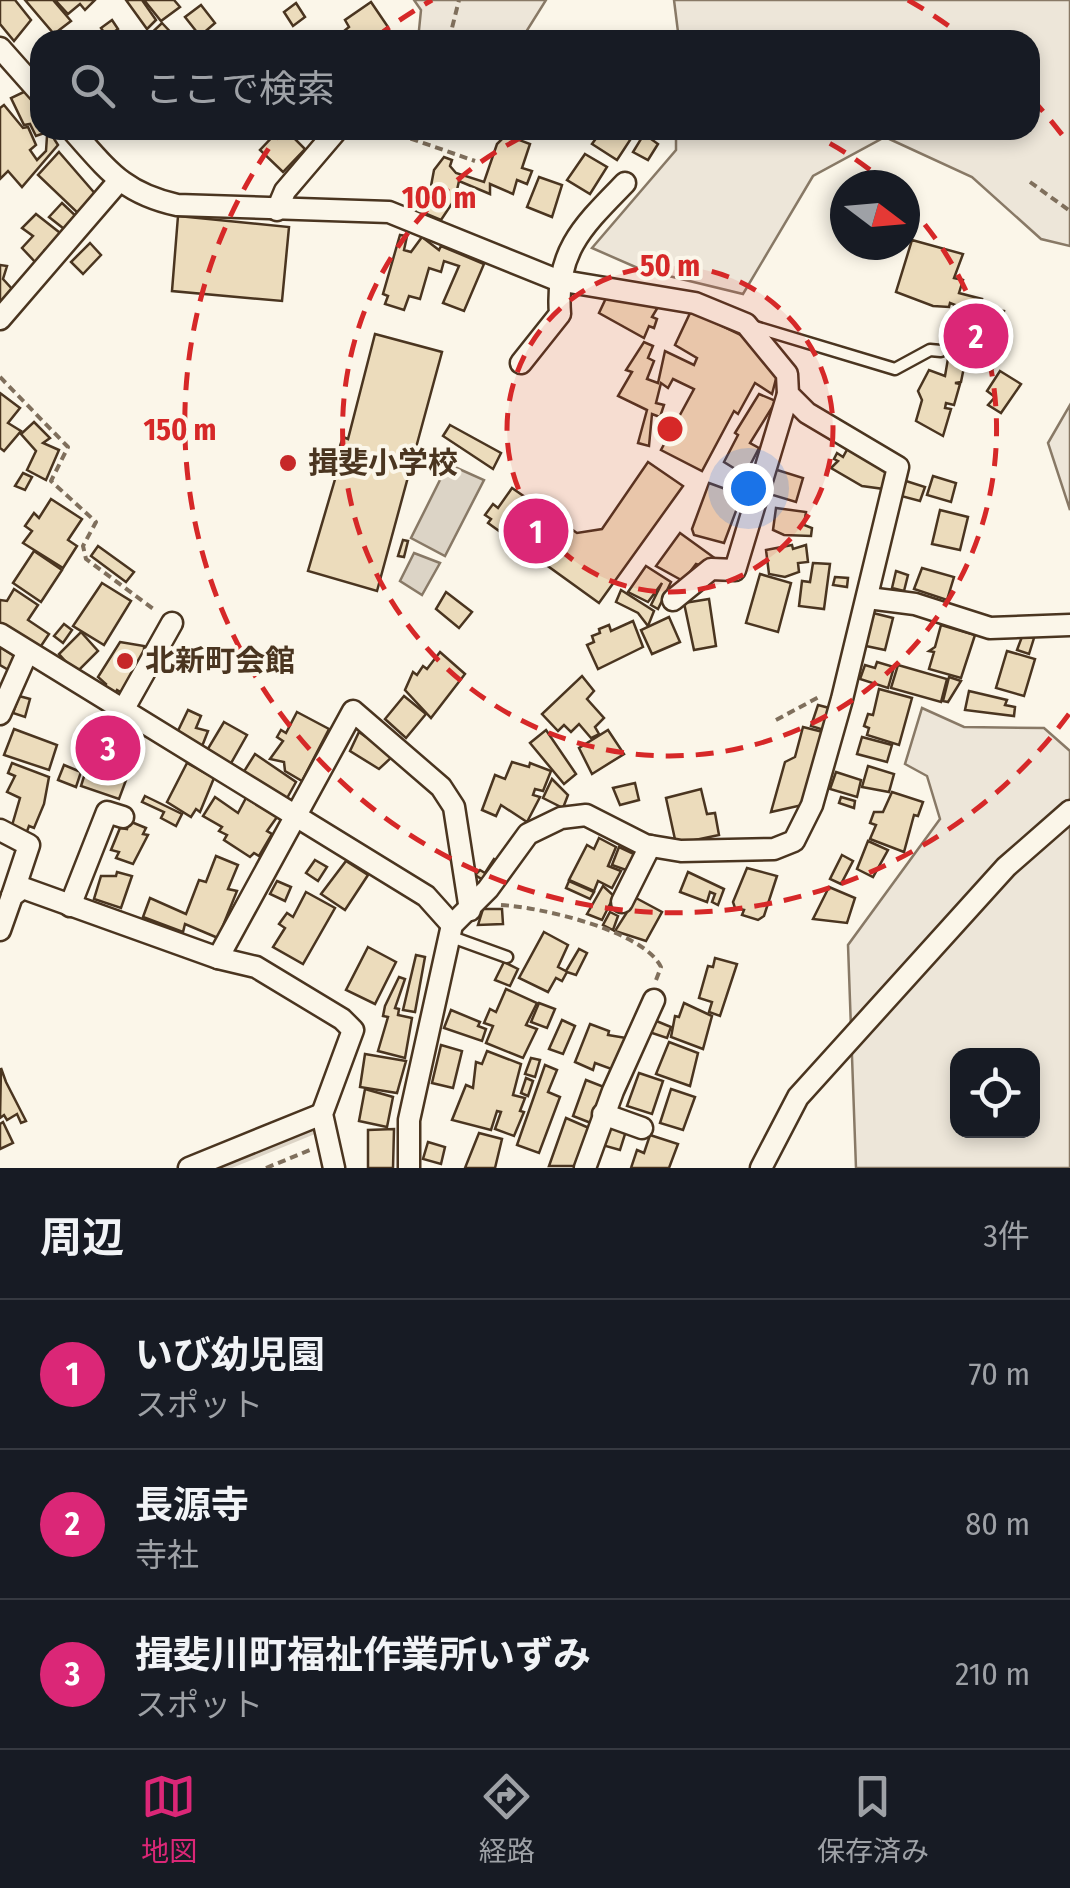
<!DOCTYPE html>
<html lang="ja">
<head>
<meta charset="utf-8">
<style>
  :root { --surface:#171b24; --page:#20242c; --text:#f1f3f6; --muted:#9ea1a6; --line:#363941; --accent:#db2777 }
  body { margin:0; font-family:"Fira Sans Condensed","Noto Sans JP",sans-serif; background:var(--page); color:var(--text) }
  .controls { position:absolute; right:30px; bottom:30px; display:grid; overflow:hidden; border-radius:20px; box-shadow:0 5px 15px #0003 }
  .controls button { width:90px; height:90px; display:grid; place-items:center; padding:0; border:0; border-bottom:2px solid var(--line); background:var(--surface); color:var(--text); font:50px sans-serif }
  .compass { position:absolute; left:830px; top:170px; width:90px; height:90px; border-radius:50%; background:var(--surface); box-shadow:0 5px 15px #0003; rotate:106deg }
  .you { position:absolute; left:748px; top:488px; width:35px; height:35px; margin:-25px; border:8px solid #fff; border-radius:50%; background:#1a73e8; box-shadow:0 0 0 15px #1a73e833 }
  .badge { display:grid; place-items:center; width:65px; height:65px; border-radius:50%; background:var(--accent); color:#fff; font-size:32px; font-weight:700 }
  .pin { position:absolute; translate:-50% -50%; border:5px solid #fff; box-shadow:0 2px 10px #0006 }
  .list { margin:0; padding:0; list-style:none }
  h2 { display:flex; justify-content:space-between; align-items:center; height:130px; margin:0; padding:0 40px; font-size:42px }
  h2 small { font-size:32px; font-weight:400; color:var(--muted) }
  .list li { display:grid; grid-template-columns:65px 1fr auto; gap:30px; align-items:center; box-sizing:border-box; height:150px; padding:0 40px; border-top:2px solid var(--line) }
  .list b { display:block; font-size:38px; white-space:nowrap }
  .list p { margin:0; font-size:32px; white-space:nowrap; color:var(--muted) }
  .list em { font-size:32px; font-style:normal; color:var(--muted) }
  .icon { flex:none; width:55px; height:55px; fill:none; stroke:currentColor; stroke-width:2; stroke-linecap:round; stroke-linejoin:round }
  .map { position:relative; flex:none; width:1070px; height:1168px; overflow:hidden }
  .search { position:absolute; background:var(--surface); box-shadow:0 5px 15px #0003; left:30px; right:30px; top:30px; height:110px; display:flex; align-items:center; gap:25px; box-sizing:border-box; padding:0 35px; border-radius:30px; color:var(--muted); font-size:38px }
  .sheet { height:580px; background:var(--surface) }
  nav { display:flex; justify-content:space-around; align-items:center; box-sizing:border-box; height:140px; border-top:2px solid var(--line); background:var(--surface); font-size:28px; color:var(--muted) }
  nav a { display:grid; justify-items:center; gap:5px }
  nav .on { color:var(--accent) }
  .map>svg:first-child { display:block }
  .green { fill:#ede6d9; stroke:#887966; stroke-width:2.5; fill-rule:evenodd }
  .water { fill:#dcd4c6; stroke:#887966; stroke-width:2.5 }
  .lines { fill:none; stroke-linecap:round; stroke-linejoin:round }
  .stream { stroke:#dcd4c6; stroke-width:6 }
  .building { fill:#ecdcbc; stroke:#4a3520; stroke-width:2.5 }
  .service-casing { stroke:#4a3520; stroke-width:15 }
  .minor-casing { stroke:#4a3520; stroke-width:25 }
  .path { stroke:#7f6f5c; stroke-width:4; stroke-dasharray:8 5; stroke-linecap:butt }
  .service { stroke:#fbf6e9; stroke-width:10 }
  .minor { stroke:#fbf6e9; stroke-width:20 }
  .ring { fill:none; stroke:#d62828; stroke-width:5; stroke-dasharray:18 12 }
  .poi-dot { fill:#c62828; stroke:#fbf6e9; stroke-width:4 }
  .labels { text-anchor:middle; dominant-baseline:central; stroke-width:8; stroke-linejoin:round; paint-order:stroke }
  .poi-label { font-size:30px; font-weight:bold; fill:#4a3520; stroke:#fbf6e9; text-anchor:start }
  .centre { fill:#d62828; stroke:#fbf6e9; stroke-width:5 }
  .ring-label { font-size:30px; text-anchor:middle; font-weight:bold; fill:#d62828; stroke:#fbf6e9; stroke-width:8; stroke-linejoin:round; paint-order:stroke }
</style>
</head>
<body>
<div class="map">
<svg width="1070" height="1168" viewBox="0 0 1070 1168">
  <rect width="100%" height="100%" fill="#fbf6e9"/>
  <g class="green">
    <path d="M414,0H546L521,40H418L421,10Z"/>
    <path d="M674,0H1070V246L1041,239L972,177L885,137L813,176L743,294L640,269L592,248L676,150V130H1030V40H679Z"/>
    <path d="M1070,405V510L1048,443Z"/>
    <path d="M922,708L964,727L1044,728L1070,751V1168H856L848,945L940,819L927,776L905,764ZM958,1056H1032V1130H958Z"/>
  </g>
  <g class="water">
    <path d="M448,464L484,480L445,556L411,538Z"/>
    <path d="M414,553L440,563L422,595L400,581Z"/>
  </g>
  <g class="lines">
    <path class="stream" d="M224,1168L312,1132"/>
  </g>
  <g class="building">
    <path d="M0,0H15L31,20L14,41L0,24Z"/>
    <path d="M25,0H53L71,21L54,34Z"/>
    <path d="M55,0H95L85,10L80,4L68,14Z"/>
    <path d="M126,0H142L156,20L147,29Z"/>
    <path d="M144,0H174L180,7L161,21Z"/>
    <path d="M371,2L388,27L371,40H333L349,27L345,20Z"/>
    <path d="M296,3L305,17L293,26L284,12Z"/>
    <path d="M201,5L215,23L200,36L185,17Z"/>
    <path d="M112,20L118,29L107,37L101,28Z"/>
    <path d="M162,23L178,40H144Z"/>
    <path d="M28,90L40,113V130L50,131L36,136L30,124L24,125L11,98Z"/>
    <path d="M4,105L23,128L28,127L36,145L30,150L37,160L46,151L47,136L51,134L58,145L22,187L8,171L0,179V108Z"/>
    <path d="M279,130H286L305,149L283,172L260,150Z"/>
    <path d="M602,130L636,131L617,160L592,144Z"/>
    <path d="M644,134L658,144L648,160L633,152Z"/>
    <path d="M506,135L530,144L522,168L532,171L527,184L517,180L513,194L490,184V194L459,181L455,199L441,220L417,210V197L421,198L431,186L434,170L444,157L452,160L450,166L456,173L484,182L497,144Z"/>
    <path d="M59,152L98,197L82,217L38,175Z"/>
    <path d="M585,154L607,167L590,194L567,180Z"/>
    <path d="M539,177L562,185L552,217L527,207Z"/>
    <path d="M62,203L79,219L68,232L49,217Z"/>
    <path d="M36,214L64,236L45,250L49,253L37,264L22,248L33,236L22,228Z"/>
    <path d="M178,216L289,227L282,301L172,291Z"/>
    <path d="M400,235L407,236L404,250L411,252L422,237L439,250L441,246L484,264L464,311L443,303L459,266L444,261L441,272L429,268L420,299L409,296L404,310L385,304L388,296L383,294Z"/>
    <path d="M912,240L963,254L954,278L963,280L959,293L982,299L980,307L1004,311L993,368L961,355L958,366L964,367L961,382L955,383L960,384L954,405L946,403L945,408L951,409L943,436L916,421L922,400L918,391L929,370L945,376L950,347L957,349L958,343L953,341L957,329L962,330L968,310L950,303L949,307L933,306L896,292Z"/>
    <path d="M90,243L101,255L83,274L71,262Z"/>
    <path d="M0,265L7,266L3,279L13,290L0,304Z"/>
    <path d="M607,296L633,303L637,297L658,307L652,317L657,319L654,328L649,326L644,338L599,313Z"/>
    <path d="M691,311L741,335L777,375L772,394L755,383L738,414L734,411L702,471L661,450L694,389L673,379L668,388L661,383L656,403L664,405L660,417L652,414L649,446L638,443L647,410L618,396L632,372L626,370L644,342L653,346L648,358L654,361L647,379L658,383L665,351L694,365L697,358L675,345Z"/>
    <path d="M375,334L442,352L377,591L308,571L341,459L336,458L343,437L348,439Z"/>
    <path d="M1000,371L1021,384L1001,413L988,405L995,397L987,391Z"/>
    <path d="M0,393L20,408L8,423L21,431L4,451L0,448Z"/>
    <path d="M759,394L776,401L750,443L759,448L745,475L724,462L738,435L735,433Z"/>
    <path d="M34,422L50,438L43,443L59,450L46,480L27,470L36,451L21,434Z"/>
    <path d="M450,425L501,453L493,469L443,436Z"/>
    <path d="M849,446L888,471L884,489L862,486L831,468L838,461L834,459L837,453L843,457Z"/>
    <path d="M648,462L683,486L599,603L488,523L491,519L485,515L493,504L498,508L512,488L577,533L602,529Z"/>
    <path d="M774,469L803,478L796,502L766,493Z"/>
    <path d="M23,473L32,477L25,490L15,486Z"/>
    <path d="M933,476L956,483L951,502L927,495Z"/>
    <path d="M906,481L925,487L920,501L901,496Z"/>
    <path d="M709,483L742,495L724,543L694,535L692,529Z"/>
    <path d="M51,499L82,519L68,540L77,546L63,568L23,543L32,531L25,526L34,513L39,518Z"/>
    <path d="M776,508L806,512L804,525L812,528L811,536L784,535L773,530Z"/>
    <path d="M940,510L968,517L960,550L932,544Z"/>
    <path d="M680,533L716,559L702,566L696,564L683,581L656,566Z"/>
    <path d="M403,540L408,541L404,557L398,556Z"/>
    <path d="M792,545L793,549L806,545L808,562L798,563L799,572L785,577L769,574L766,550Z"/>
    <path d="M98,546L134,572L126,582L91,556Z"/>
    <path d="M34,551L62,570L41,602L13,583Z"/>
    <path d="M813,563L830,564L824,609L799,606L802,581L810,582Z"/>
    <path d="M646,566L671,582L658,609L651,605L662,583L648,602L628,592Z"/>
    <path d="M922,568L954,577L947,600L914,589Z"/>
    <path d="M896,571L908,575L904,591L892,588Z"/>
    <path d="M760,574L791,583L778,632L746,623Z"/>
    <path d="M835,577L848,578L847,587L833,585Z"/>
    <path d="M102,583L131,601L104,645L73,626Z"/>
    <path d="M14,589L38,605L28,620L49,634L39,649L0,623V600L7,601Z"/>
    <path d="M621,590L654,611L648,626L638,613L616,602Z"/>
    <path d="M446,592L472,612L459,628L436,609Z"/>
    <path d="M709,599L716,646L694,650L684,603Z"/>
    <path d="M873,613L893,618L885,650L866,646Z"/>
    <path d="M669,617L680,642L652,654L641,630Z"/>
    <path d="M633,621L643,647L598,669L587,645L594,642L592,636L600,633L599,629L609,625L611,631Z"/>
    <path d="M64,624L72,630L63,643L54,636Z"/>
    <path d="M941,625L975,635L961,678L929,669L934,652L929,651L935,647Z"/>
    <path d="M81,632L98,651L76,673L59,654Z"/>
    <path d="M1023,634L1034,638L1029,654L1017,650Z"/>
    <path d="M120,642L144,646V654L124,694L117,690L115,694L104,689L106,684L98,677Z"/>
    <path d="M0,647L13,655L16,665L12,672L0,665Z"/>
    <path d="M1007,651L1035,659L1024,696L996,688Z"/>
    <path d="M440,652L465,674L431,718L405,690L413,672L417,675L423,666L427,669Z"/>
    <path d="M877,662L894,667L888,688L860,679L865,665L875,668Z"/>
    <path d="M898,665L947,679L941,702L891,688Z"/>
    <path d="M582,676L594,691L587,699L604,718L595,727L599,734L591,738L579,724L571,732L564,725L558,731L542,714Z"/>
    <path d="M949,677L961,681L948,702L943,701Z"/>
    <path d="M879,689L912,698L899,745L867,735L869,728L864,726L868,714L873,715Z"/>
    <path d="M969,691L1007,700L1005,705L1015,707L1014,716L965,710Z"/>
    <path d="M19,696L30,699L25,717L13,713Z"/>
    <path d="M404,696L426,714L406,738L385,719Z"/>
    <path d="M818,705L833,709L827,731L811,726Z"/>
    <path d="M188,710L201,716L196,728L208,731L201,749L176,735Z"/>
    <path d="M297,712L329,729L302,781L285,771L284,762L270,759L283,741L277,737L281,730L286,733Z"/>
    <path d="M93,716L125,725L123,729L142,737L119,799L81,786L88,764L74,759Z"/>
    <path d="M224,722L247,735L230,765L206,752Z"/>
    <path d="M803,727L827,733L807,804L771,812L785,762L795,757Z"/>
    <path d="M14,729L57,745L49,770L4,755Z"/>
    <path d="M546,730L576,774L564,784L530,743Z"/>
    <path d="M608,730L624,754L592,774L579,748Z"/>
    <path d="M359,732L393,756L379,769L350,751Z"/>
    <path d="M862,737L892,745L887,762L857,754Z"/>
    <path d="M255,754L296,782L286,800L243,773Z"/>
    <path d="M512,762L529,767L530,763L551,771L543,791L535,789L533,795L540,797L527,822L501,805L496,816L482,810L495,775L505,779Z"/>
    <path d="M12,763L49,777L44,804L34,828L29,826L26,834L11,829L20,798L7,792L15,776L8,773Z"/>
    <path d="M187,763L214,778L200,812L196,809L191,817L167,802Z"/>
    <path d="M64,765L81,772L76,787L58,780Z"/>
    <path d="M868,766L894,774L889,792L862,787Z"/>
    <path d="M836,772L861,780L857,797L830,789Z"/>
    <path d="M552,779L568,795L563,808L543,798Z"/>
    <path d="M635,783L639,800L620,805L613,788Z"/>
    <path d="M701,789L707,814L715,813L719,835L676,844L666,798Z"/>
    <path d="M892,792L923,802L918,816L914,815L904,852L870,839L876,825L870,823L874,812H883Z"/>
    <path d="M145,796L182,814L176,826L161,818L164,812L142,802Z"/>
    <path d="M215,797L238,813L246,798L277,817L267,831L272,834L259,856L254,853L250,857L224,840L227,835L219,831L222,827L203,816Z"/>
    <path d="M841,797L855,801L854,808L839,803Z"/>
    <path d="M129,821L146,828L143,834L148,835L133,864L116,858L119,852L111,850L120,828L127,829Z"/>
    <path d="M599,838L616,847L608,866L621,871L612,888L598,881L594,891L569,880L587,845L594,849Z"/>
    <path d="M868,841L888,850L873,877L857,869Z"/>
    <path d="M619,847L634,854L626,870L612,865Z"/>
    <path d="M842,855L853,861L841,884L830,879Z"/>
    <path d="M216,856L238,865L228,889L237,891L218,938L185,924L183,932L143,917L150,898L186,914L199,880L206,882Z"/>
    <path d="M494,859L499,862L485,881L475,875L480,870L485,873Z"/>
    <path d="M315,860L327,867L318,881L306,873Z"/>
    <path d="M346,861L368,875L345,910L321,894Z"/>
    <path d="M747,868L777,876L764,916L758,920L742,915L744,910L735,908L733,902Z"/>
    <path d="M117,872L132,876L121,908L94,899L101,876H116Z"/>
    <path d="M688,872L724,889L718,905L712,902L715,894L710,892L707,902L680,892Z"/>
    <path d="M277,881L291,887L285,901L270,894Z"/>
    <path d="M569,881L594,892L590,899L566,888Z"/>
    <path d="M603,886L614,896L602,920L587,914Z"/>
    <path d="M829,887L855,898L847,923L813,919Z"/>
    <path d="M306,892L335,908L303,964L273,947L285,928L279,924L287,913L293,917Z"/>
    <path d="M636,898L662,912L646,941L615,931Z"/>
    <path d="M483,909H502L503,924L478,925Z"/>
    <path d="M610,912L618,916L613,930L603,925Z"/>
    <path d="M544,932L568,945L558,967L566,971L579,949L587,953L576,975L567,972L562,981L556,978L548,992L519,978Z"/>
    <path d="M368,947L396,962L375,1004L346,990Z"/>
    <path d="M416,955L425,957L415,1012L403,1010Z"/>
    <path d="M715,958L737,964L720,1016L709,1012L712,1002L699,998L708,966L713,967Z"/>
    <path d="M504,962L518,969L510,986L495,980Z"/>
    <path d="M399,977L405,979L395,1008L399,1009L398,1015L412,1018L405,1058L378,1051L388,1017L383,1016L385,1006Z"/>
    <path d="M506,989L537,1003L526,1025L537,1029L523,1058L486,1043L493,1026L484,1023L490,1009L496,1012Z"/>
    <path d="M539,1003L555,1009L547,1028L531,1022Z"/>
    <path d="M684,1003L712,1016L703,1049L671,1037L675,1016L679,1017Z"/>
    <path d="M451,1010L480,1022L478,1026L486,1029L482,1041L444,1028Z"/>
    <path d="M562,1020L575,1026L563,1054L549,1049Z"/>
    <path d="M654,1020L671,1027L667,1038L649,1032Z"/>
    <path d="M590,1024L609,1031L608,1035L626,1038L614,1070L595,1063L593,1070L575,1062Z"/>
    <path d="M669,1042L698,1053L690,1086L656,1074Z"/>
    <path d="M441,1045L462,1051L453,1088L432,1083Z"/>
    <path d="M487,1051L521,1064L513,1095L525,1098L520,1111L524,1112L514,1136L495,1129L501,1112L497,1111L491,1130L452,1120L466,1085L473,1088L476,1062L482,1064Z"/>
    <path d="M365,1054L406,1061L397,1093L360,1087Z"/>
    <path d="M531,1058L540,1060L535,1077L525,1074Z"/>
    <path d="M545,1065L557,1070L548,1092L560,1097L539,1153L517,1145Z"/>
    <path d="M1,1068L6,1082L26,1121L21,1123L17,1114L7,1120L4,1115L0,1118Z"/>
    <path d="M639,1073L663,1081L652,1114L627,1106Z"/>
    <path d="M526,1078L533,1081L528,1096L521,1093Z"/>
    <path d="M586,1080L604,1087L591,1123L573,1116Z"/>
    <path d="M365,1089L393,1097L387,1127L359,1121Z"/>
    <path d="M671,1089L695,1097L683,1130L660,1123Z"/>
    <path d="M566,1118L589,1128L575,1166H549Z"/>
    <path d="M3,1122L13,1143L0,1149V1124Z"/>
    <path d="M609,1125L626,1131L620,1150L602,1145Z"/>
    <path d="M394,1129L393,1168H368V1130Z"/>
    <path d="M479,1133L502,1139L495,1168H465Z"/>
    <path d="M650,1135L678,1144L669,1168H631L637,1150L644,1153Z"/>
    <path d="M428,1142L445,1147L441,1164L423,1159Z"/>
  </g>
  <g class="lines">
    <defs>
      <g id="service">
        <path d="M752,326L895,369L930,350L941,351"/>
        <path d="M449,936L507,957"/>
      </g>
      <g id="minor">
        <path d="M0,48L40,93"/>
        <path d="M72,130C108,170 123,193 177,205L389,212L557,280L695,303L746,324L787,374L788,394L807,413L898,467L842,699L812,805L794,841L774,849L681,851L645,845L586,815L561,818L528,834L488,889L452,925L409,1120V1168"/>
        <path d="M277,210L285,191L337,130"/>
        <path d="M0,319L118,182"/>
        <path d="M521,363L560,314C555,251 584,225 625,183"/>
        <path d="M868,598L915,604L990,628L1070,625"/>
        <path d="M673,600L711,569L735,570L788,394"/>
        <path d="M0,634L426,896L452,925"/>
        <path d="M122,712L172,623"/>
        <path d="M0,714L27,653"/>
        <path d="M0,830L29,845L12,896"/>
        <path d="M622,902L650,846"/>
        <path d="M70,906L107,812L123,817"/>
        <path d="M0,930L12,896L23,888L218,958L256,967L342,1019L353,1030L322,1114L334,1168"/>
        <path d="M218,958L353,711L441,787L454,807L470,910"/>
        <path d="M603,1114L642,1128"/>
        <path d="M189,1168L322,1114"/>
        <path d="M585,1168L613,1091L654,1000"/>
        <path d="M761,1168L798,1097L1006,867L1070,811"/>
      </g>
    </defs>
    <use href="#service" class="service-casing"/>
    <use href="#minor" class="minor-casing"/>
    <g class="path">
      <path d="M449,40L459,0"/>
      <path d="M386,130L475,161"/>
      <path d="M1030,182L1070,211"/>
      <path d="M0,377L68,447L51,481L96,522L83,546L86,559L156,611"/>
      <path d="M776,720L819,697"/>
      <path d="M501,905C539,907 643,930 661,967L656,980"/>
      <path d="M266,1168L310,1150"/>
    </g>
    <use href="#service" class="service"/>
    <use href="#minor" class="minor"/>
  </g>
  <circle cx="670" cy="429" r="163" fill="#d62828" fill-opacity=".12"/>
  <g class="ring">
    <circle cx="670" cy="429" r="163"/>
    <path d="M803 130A327 327 0 0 1 887 184M905 202A327 327 0 1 1 537 130"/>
    <path d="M1069 714A490 490 0 1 1 281 131M375 38A490 490 0 0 1 432 0M908 0A490 490 0 0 1 965 38M1031 98A490 490 0 0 1 1069 144"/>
  </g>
  <g class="poi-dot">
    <circle cx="288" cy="463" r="10"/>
    <circle cx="125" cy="661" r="10"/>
  </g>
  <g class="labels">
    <g class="poi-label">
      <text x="308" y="463">揖斐小学校</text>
      <text x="145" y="661">北新町会館</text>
    </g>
  </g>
  <circle cx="670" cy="429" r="15" class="centre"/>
  <g class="ring-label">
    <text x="439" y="208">100 m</text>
    <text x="670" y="276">50 m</text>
    <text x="180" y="440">150 m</text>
  </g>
</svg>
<div class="controls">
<button><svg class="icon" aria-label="locate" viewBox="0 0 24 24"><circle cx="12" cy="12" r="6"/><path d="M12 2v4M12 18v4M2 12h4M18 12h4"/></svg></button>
</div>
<svg class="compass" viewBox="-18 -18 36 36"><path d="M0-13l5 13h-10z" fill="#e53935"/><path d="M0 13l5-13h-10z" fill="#9ea1a6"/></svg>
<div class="you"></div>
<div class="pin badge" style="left:536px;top:531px">1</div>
<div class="pin badge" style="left:976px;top:336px">2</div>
<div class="pin badge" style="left:108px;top:748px">3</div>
<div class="search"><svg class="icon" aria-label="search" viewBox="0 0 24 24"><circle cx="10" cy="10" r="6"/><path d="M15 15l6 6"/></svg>ここで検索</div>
</div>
<section class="sheet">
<h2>周辺<small>3件</small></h2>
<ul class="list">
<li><span class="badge">1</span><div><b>いび幼児園</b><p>スポット</p></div><em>70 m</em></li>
<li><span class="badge">2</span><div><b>長源寺</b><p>寺社</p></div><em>80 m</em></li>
<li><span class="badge">3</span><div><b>揖斐川町福祉作業所いずみ</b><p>スポット</p></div><em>210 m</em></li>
</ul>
</section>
<nav>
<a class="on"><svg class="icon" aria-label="map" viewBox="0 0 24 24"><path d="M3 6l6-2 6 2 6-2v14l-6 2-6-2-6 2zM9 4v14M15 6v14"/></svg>地図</a>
<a><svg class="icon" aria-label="directions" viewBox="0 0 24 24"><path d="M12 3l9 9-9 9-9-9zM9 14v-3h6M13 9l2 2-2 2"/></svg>経路</a>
<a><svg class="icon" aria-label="saved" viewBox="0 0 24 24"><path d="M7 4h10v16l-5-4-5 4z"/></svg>保存済み</a>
</nav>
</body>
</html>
